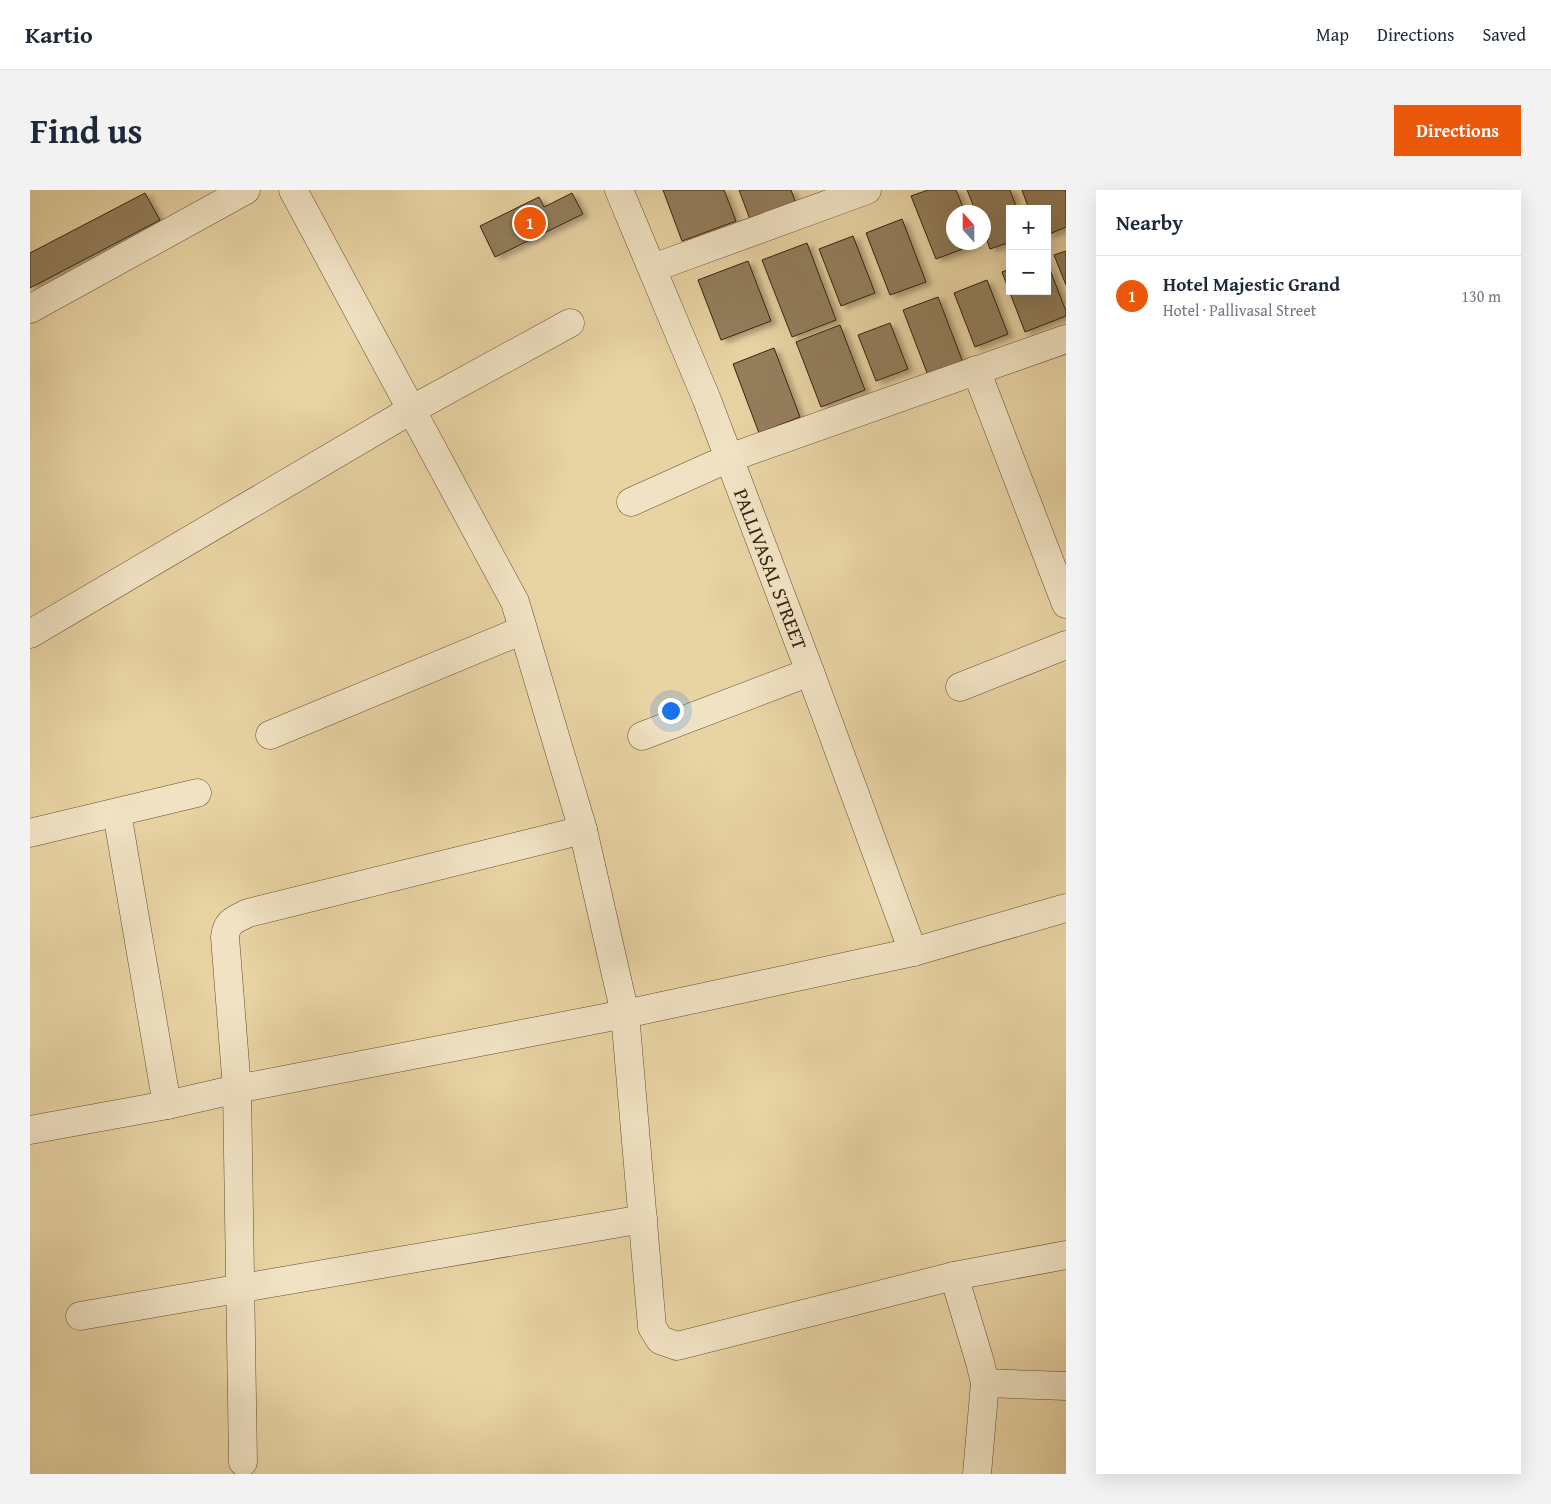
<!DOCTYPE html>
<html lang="en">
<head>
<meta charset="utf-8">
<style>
  :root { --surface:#fff; --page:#f2f2f3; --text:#1f2937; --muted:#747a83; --line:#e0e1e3; --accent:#ea580c }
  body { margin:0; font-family:"Gentium Book Plus",serif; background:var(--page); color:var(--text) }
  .controls { position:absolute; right:15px; top:15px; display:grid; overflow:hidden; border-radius:0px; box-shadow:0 5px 20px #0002 }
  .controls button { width:45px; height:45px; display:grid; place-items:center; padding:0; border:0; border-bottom:1px solid var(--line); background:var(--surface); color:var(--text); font:25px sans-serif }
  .compass { position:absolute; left:916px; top:15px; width:45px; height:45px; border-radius:50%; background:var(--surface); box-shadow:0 5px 20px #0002; rotate:339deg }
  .you { position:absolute; left:640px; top:520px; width:18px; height:18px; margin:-12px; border:4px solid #fff; border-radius:50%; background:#1a73e8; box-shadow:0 0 0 8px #1a73e833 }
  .badge { display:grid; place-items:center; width:32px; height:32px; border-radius:50%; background:var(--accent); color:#fff; font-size:16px; font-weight:700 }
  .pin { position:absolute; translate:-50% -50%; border:2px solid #fff; box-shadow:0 1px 5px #0006 }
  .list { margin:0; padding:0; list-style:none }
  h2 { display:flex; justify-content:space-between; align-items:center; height:65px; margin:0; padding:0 20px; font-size:21px }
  h2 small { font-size:16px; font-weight:400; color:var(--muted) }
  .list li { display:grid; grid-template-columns:32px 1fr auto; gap:15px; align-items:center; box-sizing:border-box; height:80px; padding:0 20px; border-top:1px solid var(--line) }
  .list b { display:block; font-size:19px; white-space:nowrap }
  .list p { margin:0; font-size:16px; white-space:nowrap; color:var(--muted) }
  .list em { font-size:16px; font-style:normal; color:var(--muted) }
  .map { position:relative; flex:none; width:1036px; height:1284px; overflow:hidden; border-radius:0px }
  header { display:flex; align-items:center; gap:30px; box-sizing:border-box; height:70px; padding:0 25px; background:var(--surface); border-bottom:1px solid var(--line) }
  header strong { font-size:24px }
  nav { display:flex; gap:28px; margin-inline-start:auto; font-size:18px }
  .intro { display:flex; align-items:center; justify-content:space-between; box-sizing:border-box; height:120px; padding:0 30px }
  h1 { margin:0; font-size:35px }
  .button { padding:12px 22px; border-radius:0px; background:var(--accent); color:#fff; font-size:18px; font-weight:700 }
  main { display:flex; gap:30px; padding:0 30px }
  aside { flex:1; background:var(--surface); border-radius:0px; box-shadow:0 5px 20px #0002 }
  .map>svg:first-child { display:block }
  .building { fill:#937e5b; stroke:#36220e; filter:url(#shadow) }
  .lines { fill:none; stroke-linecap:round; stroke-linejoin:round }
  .minor-casing { stroke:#624e33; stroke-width:29 }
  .minor { stroke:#f0e2c3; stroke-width:28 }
  .labels { text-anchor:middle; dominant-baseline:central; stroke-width:4; stroke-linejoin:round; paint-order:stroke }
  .street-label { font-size:20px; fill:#36220e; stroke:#f0e2c3 }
</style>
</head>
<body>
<header>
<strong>Kartio</strong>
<nav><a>Map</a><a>Directions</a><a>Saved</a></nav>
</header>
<div class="intro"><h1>Find us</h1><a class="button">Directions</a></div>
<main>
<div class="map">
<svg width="1036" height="1284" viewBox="0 0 1036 1284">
  <defs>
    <filter id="shadow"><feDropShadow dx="5.5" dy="3" stdDeviation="2.5" flood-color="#0004"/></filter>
  </defs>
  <rect width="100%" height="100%" fill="#e8d3a3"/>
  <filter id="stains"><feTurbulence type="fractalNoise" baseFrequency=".004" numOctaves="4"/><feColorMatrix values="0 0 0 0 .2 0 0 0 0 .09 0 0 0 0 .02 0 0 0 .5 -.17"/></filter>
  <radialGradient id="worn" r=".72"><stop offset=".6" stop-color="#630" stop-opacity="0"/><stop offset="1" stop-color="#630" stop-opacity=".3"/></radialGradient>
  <g class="building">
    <path d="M633,0H694L706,31L652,51Z"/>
    <path d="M709,0H761L766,14L721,32Z"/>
    <path d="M898,0H926L935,22H924V52L946,54L906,69L881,6Z"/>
    <path d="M937,0H980L987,19H980V52L960,59L954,42V22H946Z"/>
    <path d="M992,0H1035L1036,4V37L1017,45V19H999Z"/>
    <path d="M115,3L130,30L0,98V63Z"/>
    <path d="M542,3L553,24L465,67L450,36L509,7L514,17Z"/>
    <path d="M872,29L896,92L860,105L836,43Z"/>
    <path d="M823,46L845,103L811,116L789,59Z"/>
    <path d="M777,53L806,130L762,147L732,70Z"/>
    <path d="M1036,61V95L1024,65Z"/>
    <path d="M718,71L741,131L691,150L668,90Z"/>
    <path d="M1017,72L1036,121V126L995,142L972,82L980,79V101H1017Z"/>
    <path d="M957,90L978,144L945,157L924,103Z"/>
    <path d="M908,107L934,175L899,188L873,120Z"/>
    <path d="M860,133L878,179L846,191L828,145Z"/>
    <path d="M810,135L835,200L791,217L766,152Z"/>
    <path d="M744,158L770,227L729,243L703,174Z"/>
  </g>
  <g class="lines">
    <defs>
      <g id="minor">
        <path d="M263,0L485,412L553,640L595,824L622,1137L630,1150L647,1156L924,1086L1036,1065"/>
        <path d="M589,0L677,210L780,482L883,762"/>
        <path d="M623,78L837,0"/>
        <path d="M0,119L216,0"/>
        <path d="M946,180L1036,414"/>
        <path d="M601,312L699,268L1036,149"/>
        <path d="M0,444L381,220L540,133"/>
        <path d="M930,497L1036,455"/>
        <path d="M240,545L493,440"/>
        <path d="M612,546L780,482"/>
        <path d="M87,623L137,915"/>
        <path d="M0,643L167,603"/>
        <path d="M0,940L137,915L207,899L595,824L883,762L1036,718"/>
        <path d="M924,1086L950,1172L955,1193L947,1284"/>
        <path d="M50,1126L613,1029"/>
        <path d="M955,1193L1036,1196"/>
        <path d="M213,1272L207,899L195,747C197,731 204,730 218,723L553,640"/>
      </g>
    </defs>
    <use href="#minor" class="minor-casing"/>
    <use href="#minor" class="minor"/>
  </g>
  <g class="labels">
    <g class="street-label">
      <text transform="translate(741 379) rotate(69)">PALLIVASAL STREET</text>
    </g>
  </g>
  <rect width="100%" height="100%" filter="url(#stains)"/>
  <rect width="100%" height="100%" fill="url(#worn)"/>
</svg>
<div class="controls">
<button>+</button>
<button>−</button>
</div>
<svg class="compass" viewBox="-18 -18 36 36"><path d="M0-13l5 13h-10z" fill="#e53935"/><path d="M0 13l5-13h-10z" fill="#747a83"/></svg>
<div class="you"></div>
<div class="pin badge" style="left:500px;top:33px">1</div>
</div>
<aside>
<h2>Nearby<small></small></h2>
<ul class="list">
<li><span class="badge">1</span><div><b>Hotel Majestic Grand</b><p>Hotel · Pallivasal Street</p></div><em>130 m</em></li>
</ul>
</aside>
</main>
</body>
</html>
